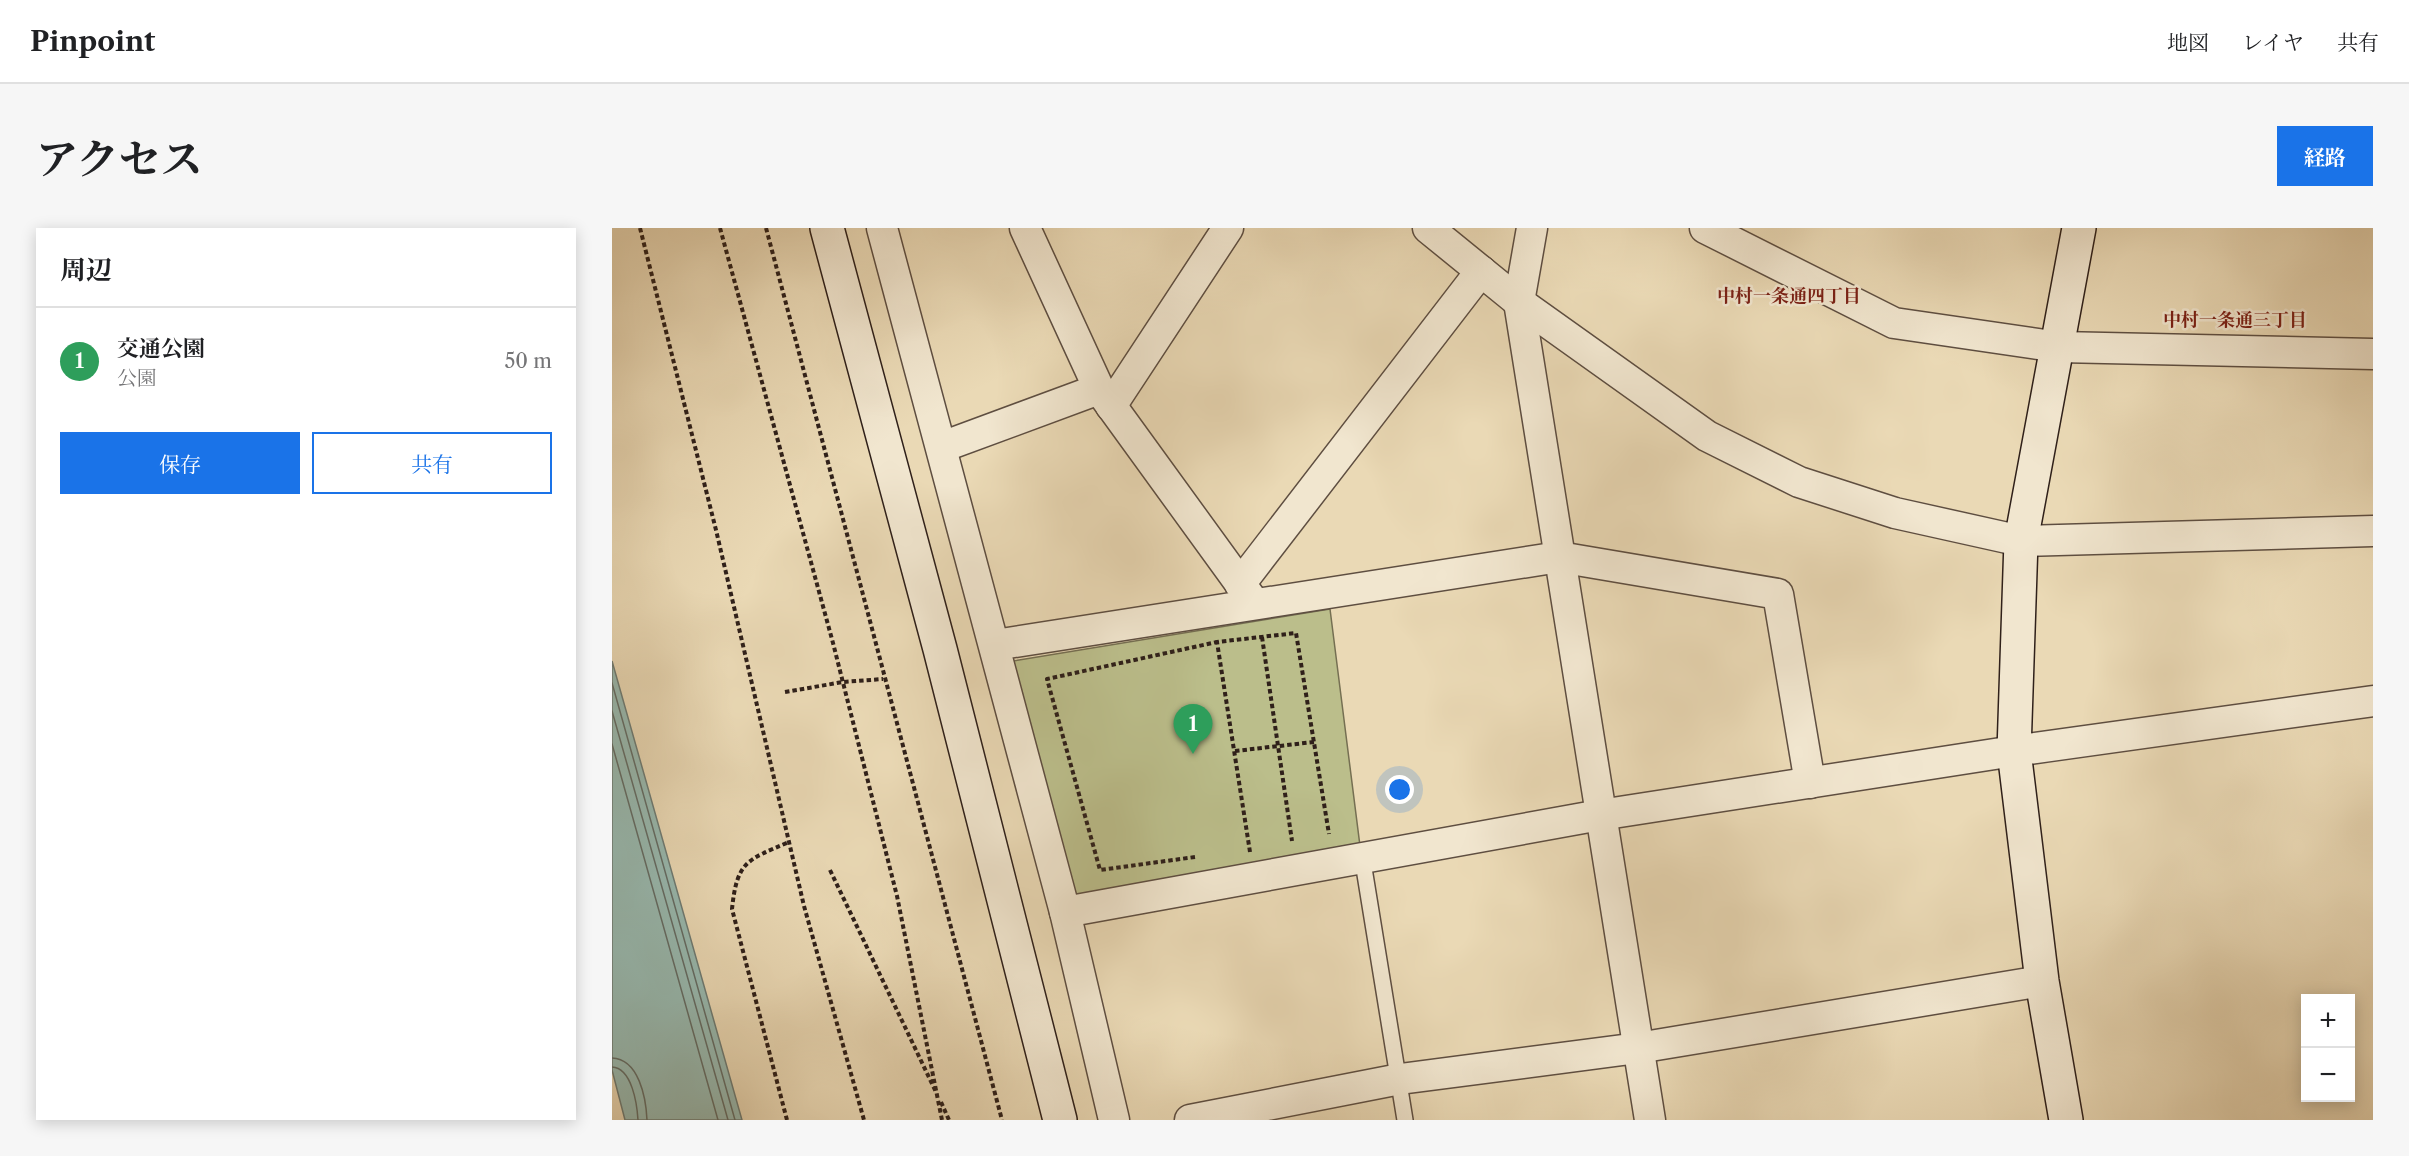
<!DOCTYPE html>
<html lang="ja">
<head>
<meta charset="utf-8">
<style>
  :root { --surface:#fff; --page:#f6f6f6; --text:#202124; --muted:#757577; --line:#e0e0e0; --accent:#1a73e8 }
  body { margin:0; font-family:"Libre Caslon Text","Noto Serif JP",serif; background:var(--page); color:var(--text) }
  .controls { position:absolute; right:18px; bottom:18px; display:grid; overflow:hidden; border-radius:0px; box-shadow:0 3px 15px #0003 }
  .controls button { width:54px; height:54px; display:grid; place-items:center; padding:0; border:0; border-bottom:2px solid var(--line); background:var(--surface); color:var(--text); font:30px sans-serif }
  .you { position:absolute; left:788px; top:562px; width:21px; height:21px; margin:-15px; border:4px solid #fff; border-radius:50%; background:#1a73e8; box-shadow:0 0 0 9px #1a73e833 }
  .badge { display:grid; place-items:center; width:39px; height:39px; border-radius:50%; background:var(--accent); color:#fff; font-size:20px; font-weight:700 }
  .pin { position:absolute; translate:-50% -50px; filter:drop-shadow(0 2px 3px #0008) }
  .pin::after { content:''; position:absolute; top:32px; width:21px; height:18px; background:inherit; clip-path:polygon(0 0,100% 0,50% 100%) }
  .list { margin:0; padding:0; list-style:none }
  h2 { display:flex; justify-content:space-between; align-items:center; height:78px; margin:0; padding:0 24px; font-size:26px }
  h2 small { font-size:20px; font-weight:400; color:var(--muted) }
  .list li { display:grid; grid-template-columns:39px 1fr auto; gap:18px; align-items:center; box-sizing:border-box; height:108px; padding:0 24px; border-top:2px solid var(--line) }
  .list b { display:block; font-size:22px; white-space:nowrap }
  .list p { margin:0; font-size:20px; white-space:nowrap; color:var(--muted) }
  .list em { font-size:20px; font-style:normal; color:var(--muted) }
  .actions { display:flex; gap:12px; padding:18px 24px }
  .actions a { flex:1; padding:14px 0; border:2px solid var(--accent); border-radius:0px; text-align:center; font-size:21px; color:var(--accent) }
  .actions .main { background:var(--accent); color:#fff }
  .map { position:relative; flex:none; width:1761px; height:892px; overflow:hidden; border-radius:0px }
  header { display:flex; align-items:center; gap:36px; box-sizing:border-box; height:84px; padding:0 30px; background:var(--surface); border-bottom:2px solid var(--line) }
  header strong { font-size:28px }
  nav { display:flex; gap:33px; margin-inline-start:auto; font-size:21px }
  .intro { display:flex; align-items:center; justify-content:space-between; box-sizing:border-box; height:144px; padding:0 36px }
  h1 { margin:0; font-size:42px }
  .button { padding:15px 27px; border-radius:0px; background:var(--accent); color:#fff; font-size:21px; font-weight:700 }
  main { display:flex; gap:36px; padding:0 36px }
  aside { flex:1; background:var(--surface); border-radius:0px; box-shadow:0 3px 15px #0003 }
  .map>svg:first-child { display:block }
  .green { fill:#bbbe8b; stroke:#756f52; stroke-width:1.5 }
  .water { fill:#98bab1; stroke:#6e7c75; stroke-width:1.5 }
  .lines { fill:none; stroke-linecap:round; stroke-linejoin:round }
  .shore { stroke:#646d66; stroke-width:1.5 }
  .lane-casing { stroke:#5e4e41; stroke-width:18 }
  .street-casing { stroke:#5e4e41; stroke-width:33 }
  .secondary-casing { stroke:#2f201a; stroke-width:36 }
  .path { stroke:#2f201a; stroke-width:4; stroke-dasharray:4.5 3; stroke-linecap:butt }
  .lane { stroke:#f1e6cf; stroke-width:15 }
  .street { stroke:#f1e6cf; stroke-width:30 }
  .secondary { stroke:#f1e6cf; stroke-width:33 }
  .labels { text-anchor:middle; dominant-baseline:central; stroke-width:5; stroke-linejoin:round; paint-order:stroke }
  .neighbourhood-label { font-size:18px; font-weight:bold; fill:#7a1f14; stroke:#f1e6cf }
</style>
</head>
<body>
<header>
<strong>Pinpoint</strong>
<nav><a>地図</a><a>レイヤ</a><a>共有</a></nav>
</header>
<div class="intro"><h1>アクセス</h1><a class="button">経路</a></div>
<main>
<aside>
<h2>周辺<small></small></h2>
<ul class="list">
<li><span class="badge" style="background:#2e9e5b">1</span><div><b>交通公園</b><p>公園</p></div><em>50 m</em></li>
</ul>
<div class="actions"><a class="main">保存</a><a>共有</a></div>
</aside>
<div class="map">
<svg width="1761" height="892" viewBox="0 0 1761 892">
  <rect width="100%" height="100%" fill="#ead9b5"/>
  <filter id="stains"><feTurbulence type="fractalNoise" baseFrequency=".00333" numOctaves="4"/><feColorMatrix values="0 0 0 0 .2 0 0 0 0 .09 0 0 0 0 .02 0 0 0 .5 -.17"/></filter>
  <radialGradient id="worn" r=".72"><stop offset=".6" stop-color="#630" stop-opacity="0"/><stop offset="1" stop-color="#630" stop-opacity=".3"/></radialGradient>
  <path class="green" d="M718,381L748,618L463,670L401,433Z"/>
  <path class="water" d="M0,433L130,892H13L0,842Z"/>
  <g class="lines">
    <g class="shore">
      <path d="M0,455L123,892"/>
      <path d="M0,483L116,892"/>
      <path d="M0,516L106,892"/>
      <path d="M0,830C27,831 34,870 35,892"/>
      <path d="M0,839C20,840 25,876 26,892"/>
    </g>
    <defs>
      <path id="lane" d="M750,628L793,892"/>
      <g id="street">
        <path d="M270,0L453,684L502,892"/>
        <path d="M413,0L487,161L643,376"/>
        <path d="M816,0L907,74L1095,208L1187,254L1283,285L1409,313L1761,303"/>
        <path d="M920,0L907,74L1038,892"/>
        <path d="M1093,0L1282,95L1447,119L1761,126"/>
        <path d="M499,178L616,0"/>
        <path d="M330,219L487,161"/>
        <path d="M628,356L869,43"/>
        <path d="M383,417L947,329L1166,366L1198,555"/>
        <path d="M453,684L988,587L1402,523L1761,473"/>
        <path d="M578,892L788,851L1026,820L1430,753"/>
      </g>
      <g id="secondary">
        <path d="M215,0L328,421L448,892"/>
        <path d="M1454,892L1430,753L1402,523L1409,313L1467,0"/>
      </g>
    </defs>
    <use href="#lane" class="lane-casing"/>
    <use href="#street" class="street-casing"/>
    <use href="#secondary" class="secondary-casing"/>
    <g class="path">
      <path d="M28,0L104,302L192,678L252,892"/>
      <path d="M108,0L221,415L285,668L330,892"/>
      <path d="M154,0L390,892"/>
      <path d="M650,409L680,613"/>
      <path d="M173,464L231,454L271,451"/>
      <path d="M623,523L702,514"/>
      <path d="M638,624L605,414L684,405L717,606"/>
      <path d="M583,629L488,642L435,451L605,414"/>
      <path d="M218,642L324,864"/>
      <path d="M329,874L337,892"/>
      <path d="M175,892L120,681C125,633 135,632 177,614"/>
    </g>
    <use href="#lane" class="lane"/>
    <use href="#street" class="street"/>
    <use href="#secondary" class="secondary"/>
  </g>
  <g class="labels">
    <g class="neighbourhood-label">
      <text x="1177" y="68">中村一条通四丁目</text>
      <text x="1623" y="92">中村一条通三丁目</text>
    </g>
  </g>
  <rect width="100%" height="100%" filter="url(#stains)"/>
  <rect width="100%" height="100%" fill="url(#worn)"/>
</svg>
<div class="controls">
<button>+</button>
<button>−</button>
</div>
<div class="you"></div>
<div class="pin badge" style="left:581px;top:526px;background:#2e9e5b">1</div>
</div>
</main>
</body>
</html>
